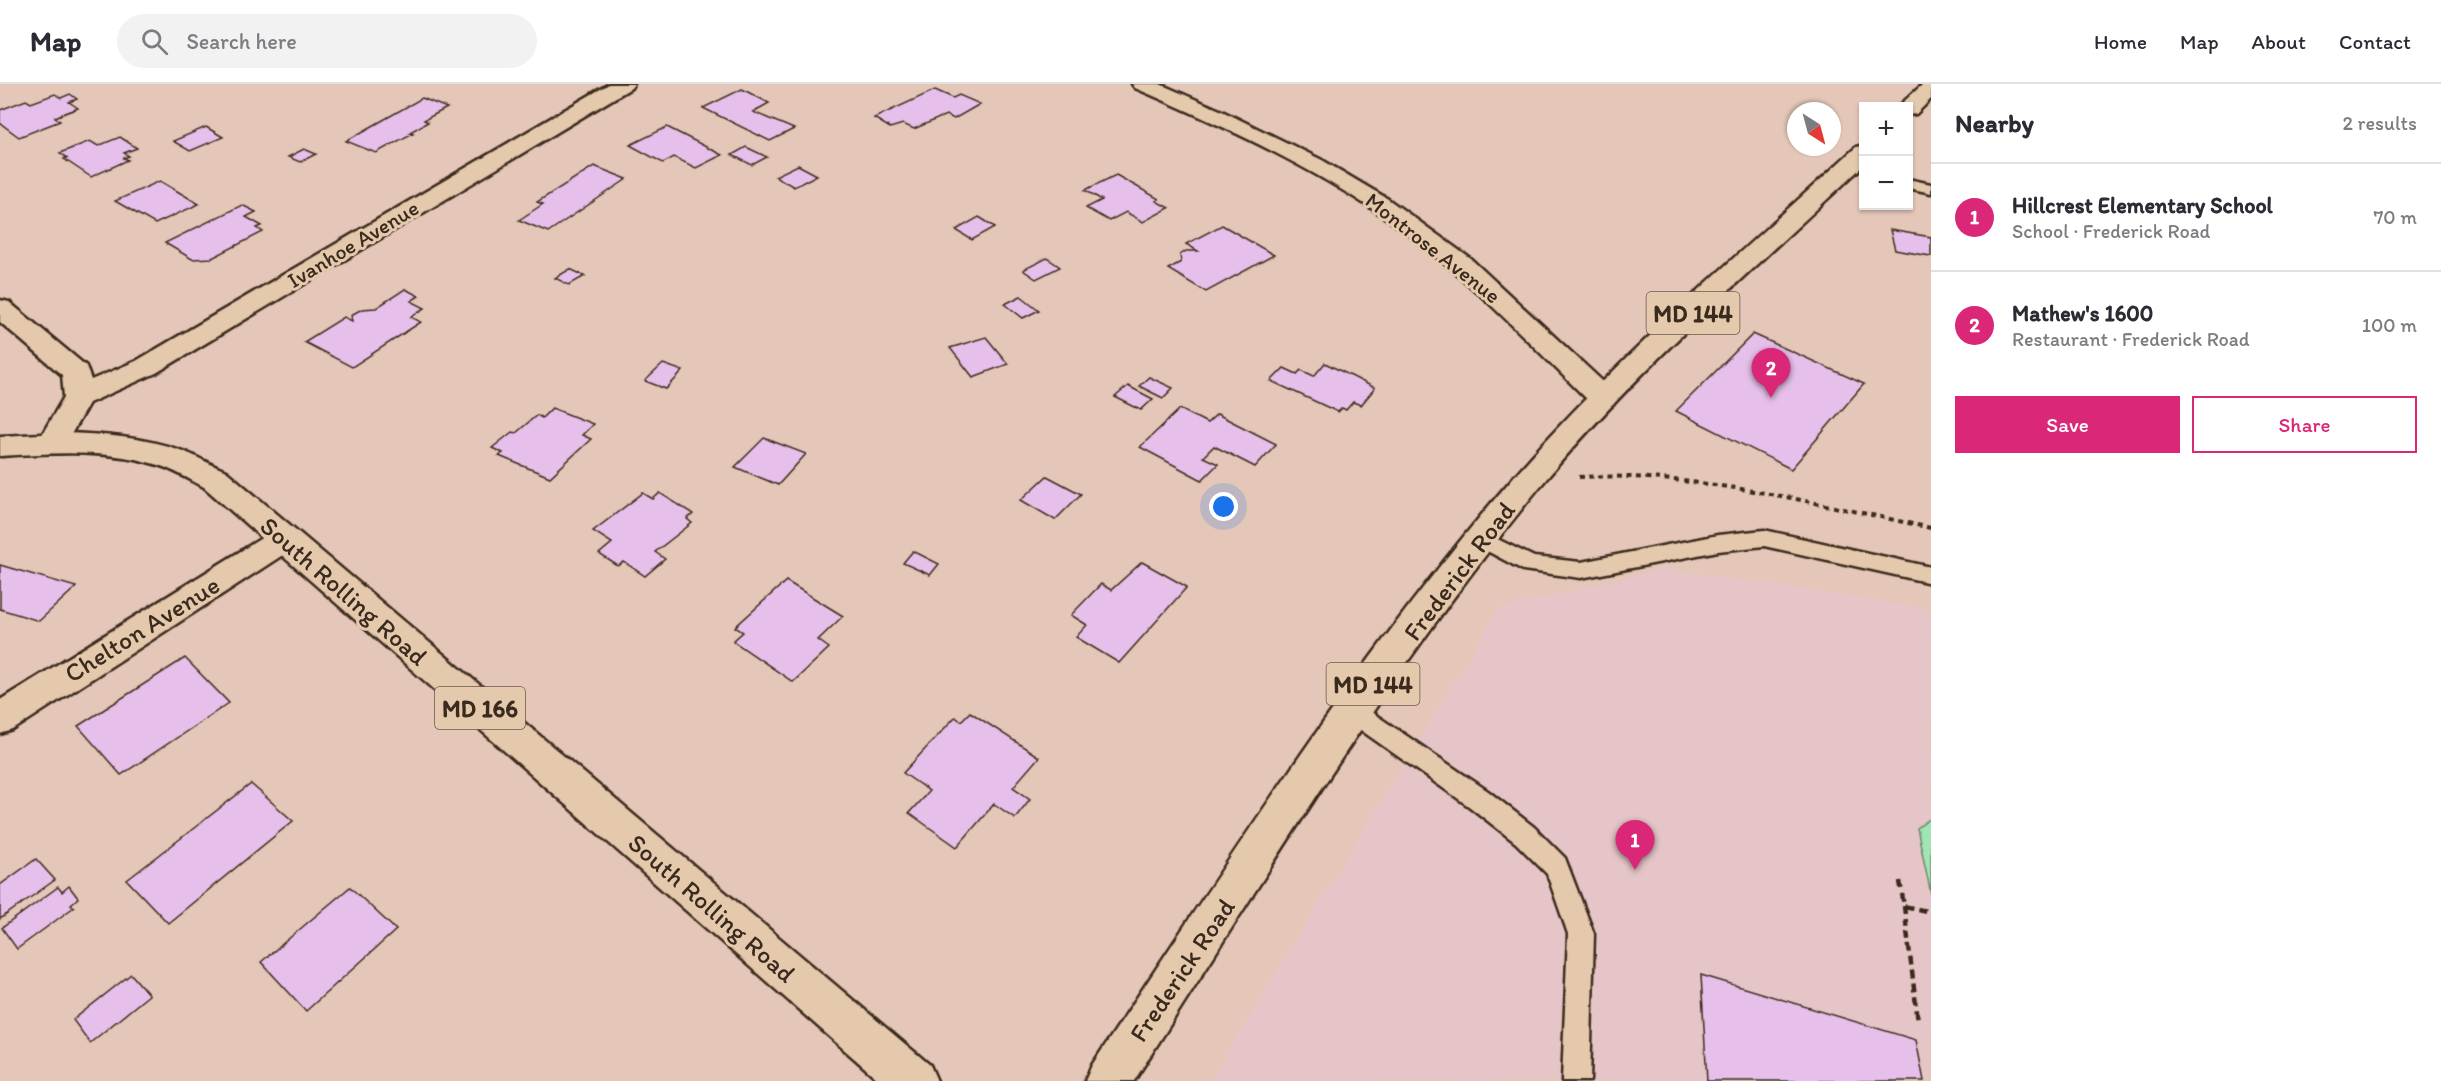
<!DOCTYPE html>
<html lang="en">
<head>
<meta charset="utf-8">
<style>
  :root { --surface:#fff; --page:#f2f2f3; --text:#2b2b33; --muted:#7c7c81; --line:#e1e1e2; --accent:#db2777 }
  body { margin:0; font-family:Itim,sans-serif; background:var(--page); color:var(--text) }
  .controls { position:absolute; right:18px; top:18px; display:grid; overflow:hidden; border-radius:0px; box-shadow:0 2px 4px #0004 }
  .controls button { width:54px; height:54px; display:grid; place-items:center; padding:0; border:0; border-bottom:2px solid var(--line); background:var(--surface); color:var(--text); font:30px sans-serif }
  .compass { position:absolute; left:1787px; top:18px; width:54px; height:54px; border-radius:50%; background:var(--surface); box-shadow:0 2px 4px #0004; rotate:144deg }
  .you { position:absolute; left:1224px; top:423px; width:21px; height:21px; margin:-15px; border:4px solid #fff; border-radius:50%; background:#1a73e8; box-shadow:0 0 0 9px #1a73e833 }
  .badge { display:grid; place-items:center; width:39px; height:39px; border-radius:50%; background:var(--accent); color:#fff; font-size:20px; font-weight:700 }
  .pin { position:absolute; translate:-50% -50px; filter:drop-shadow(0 2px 3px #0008) }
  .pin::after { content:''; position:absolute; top:32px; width:21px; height:18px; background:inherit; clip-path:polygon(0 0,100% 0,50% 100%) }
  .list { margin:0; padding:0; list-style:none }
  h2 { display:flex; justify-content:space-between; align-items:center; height:78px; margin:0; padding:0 24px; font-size:26px }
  h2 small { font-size:20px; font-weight:400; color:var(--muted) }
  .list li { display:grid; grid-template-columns:39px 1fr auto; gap:18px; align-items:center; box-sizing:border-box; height:108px; padding:0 24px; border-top:2px solid var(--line) }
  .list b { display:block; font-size:22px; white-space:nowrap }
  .list p { margin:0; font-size:20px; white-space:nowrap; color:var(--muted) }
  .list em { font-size:20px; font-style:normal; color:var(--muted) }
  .actions { display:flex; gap:12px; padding:18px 24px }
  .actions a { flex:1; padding:14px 0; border:2px solid var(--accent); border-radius:0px; text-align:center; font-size:21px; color:var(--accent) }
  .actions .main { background:var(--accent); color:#fff }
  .icon { flex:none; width:33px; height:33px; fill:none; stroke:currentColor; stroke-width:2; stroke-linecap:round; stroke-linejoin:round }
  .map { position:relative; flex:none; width:1931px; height:997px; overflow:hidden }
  header { display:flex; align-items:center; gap:36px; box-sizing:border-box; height:84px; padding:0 30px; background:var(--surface); border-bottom:2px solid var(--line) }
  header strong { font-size:28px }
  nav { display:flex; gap:33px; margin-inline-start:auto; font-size:21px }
  .search { width:420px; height:54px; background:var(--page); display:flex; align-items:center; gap:15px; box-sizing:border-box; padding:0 21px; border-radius:33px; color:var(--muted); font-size:22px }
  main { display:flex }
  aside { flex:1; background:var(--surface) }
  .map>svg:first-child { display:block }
  .built { fill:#e5c5c7 }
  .green { fill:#a0e6b4; stroke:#6e8869; stroke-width:1.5 }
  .building { fill:#e6c0ea; stroke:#3b2a1e; stroke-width:1.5 }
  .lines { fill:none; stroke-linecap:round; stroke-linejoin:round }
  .lane-casing { stroke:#3b2a1e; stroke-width:5 }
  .street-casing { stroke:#3b2a1e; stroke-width:5 }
  .primary-casing { stroke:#3b2a1e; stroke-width:5 }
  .path-far1 { stroke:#3b2a1e; stroke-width:4; stroke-dasharray:5 4.5; stroke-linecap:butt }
  .path { stroke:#3b2a1e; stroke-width:4.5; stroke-dasharray:8 5; stroke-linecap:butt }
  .lane { fill:#e4c9ac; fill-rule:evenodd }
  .street { fill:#e4c9ac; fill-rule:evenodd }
  .primary { fill:#e4c9ac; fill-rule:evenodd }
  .labels { text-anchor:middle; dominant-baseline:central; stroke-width:6; stroke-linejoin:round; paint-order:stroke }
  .far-street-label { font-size:22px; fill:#3b2a1e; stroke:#e4c9ac }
  .shield { fill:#e4c9ac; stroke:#6e5a49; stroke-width:1.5 }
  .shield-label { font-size:24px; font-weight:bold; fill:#3b2a1e }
  .street-label { font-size:26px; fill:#3b2a1e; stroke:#e4c9ac }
</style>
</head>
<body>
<header>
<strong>Map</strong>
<div class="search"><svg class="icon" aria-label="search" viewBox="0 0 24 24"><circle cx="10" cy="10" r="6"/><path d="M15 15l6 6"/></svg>Search here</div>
<nav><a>Home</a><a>Map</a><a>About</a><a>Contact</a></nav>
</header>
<main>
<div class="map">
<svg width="1931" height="997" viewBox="0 0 1931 997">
  <rect width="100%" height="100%" fill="#e4c7b8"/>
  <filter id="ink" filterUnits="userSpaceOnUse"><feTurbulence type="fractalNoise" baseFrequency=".0167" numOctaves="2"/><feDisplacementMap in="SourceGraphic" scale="12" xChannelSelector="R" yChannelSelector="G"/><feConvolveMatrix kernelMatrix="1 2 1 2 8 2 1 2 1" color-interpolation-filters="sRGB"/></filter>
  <g filter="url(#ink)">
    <path class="built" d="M1664,484L1931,525V997H1210L1498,525Z"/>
    <path class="green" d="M1931,734V810L1917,744Z"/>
    <g class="building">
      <path d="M742,5L769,19L753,28L794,45L770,57L703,24Z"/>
      <path d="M935,6L953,14L959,11L980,20L954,35L946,31L914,45L903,40L890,44L874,34Z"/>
      <path d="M55,10L61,14L70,10L77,15L69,18L78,24L55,33L60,37L19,53L0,39V26L26,16L31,19Z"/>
      <path d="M422,14L447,24L424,36L428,38L410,48L413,49L376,69L346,57Z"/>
      <path d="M206,43L223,53L190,67L173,57Z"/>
      <path d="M667,43L722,71L696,84L674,73L663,79L630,61Z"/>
      <path d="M120,53L137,64L124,69L129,72L124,74L128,76L91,93L64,75L67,74L60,69L90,57L98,62Z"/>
      <path d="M746,63L767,73L752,81L732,71Z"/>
      <path d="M304,65L316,70L300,78L288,73Z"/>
      <path d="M798,81L817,91L794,103L775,92Z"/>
      <path d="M594,82L627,95L548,148L519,136L543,120L537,118Z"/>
      <path d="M1116,91L1159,115L1156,117L1169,124L1143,138L1126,128L1109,137L1086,124L1102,116L1085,106Z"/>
      <path d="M160,97L199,120L155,140L115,117Z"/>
      <path d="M242,121L256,128L246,133L262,142L257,144L263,148L212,174L192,175L165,159Z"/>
      <path d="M979,133L995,143L972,156L956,146Z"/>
      <path d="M1222,141L1274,171L1206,208L1168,185L1181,178L1180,171L1186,167H1198L1186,160Z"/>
      <path d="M1890,146L1931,153V172L1895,166Z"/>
      <path d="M1047,174L1060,183L1036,195L1023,186Z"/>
      <path d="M570,185L585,192L569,201L555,194Z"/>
      <path d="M405,205L419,212L411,217L425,224L411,233L421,238L352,283L304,258L344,233L352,237L351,231L362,225L376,224Z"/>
      <path d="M1021,212L1039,226L1023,234L1005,220Z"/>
      <path d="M1753,250L1864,300L1791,385L1676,327Z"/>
      <path d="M986,253L1008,280L973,293L950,264Z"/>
      <path d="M1325,279L1375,304L1361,321L1353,318L1346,326L1342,324L1338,328L1271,297L1284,284L1297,290L1301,286L1314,292Z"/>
      <path d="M663,280L683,287L666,305L645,297Z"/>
      <path d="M1149,293L1173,304L1163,314L1139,302Z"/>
      <path d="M1128,302L1153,315L1141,326L1115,313Z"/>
      <path d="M552,324L593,340L582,351L591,355L550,393L499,372L503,369L492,364L512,348L516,349L537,331L542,334Z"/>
      <path d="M1180,325L1207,339L1217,330L1276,360L1255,383L1214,362L1203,373L1218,380L1202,396L1140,363Z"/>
      <path d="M764,354L806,370L778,401L735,383Z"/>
      <path d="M1047,392L1081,410L1055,436L1021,416Z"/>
      <path d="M643,409L653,415L660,409L693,430L687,435L692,439L655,468L665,475L645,492L624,478L618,482L599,470L612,459L593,447Z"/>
      <path d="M913,467L939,480L930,491L903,479Z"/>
      <path d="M1142,478L1187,503L1119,579L1076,553L1087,541L1071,531L1101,500L1111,506Z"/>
      <path d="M0,481L76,503L39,537L0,525Z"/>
      <path d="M786,497L843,532L818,556L829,564L793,598L733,557L743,548L735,543Z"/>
      <path d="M185,574L229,619L121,691L78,642Z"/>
      <path d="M970,628L1039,673L1013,703L1030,715L1015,734L994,720L957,763L909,729L929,707L903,689L955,633L961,637Z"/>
      <path d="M251,700L293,737L168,839L127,796Z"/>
      <path d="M36,775L55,796L0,835V801Z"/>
      <path d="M69,802L78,814L71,820L74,823L17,865L2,844L58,803L62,808Z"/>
      <path d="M350,803L396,846L306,927L261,878Z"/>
      <path d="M131,890L149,911L90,959L73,936Z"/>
      <path d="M1701,891L1916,956L1924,997H1707Z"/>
    </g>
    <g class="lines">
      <defs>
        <g id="lane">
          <path d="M1908,95L1931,100V109L1908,104Z"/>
          <path d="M1764,446L1931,483V499L1764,462L1718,467L1581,494L1523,486L1474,460L1471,455L1474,450L1481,447L1534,473L1581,478L1718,451Z"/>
          <path d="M1353,618L1361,621L1488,707L1534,743L1565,774L1594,850L1590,997H1562L1568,850L1547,790L1516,759L1470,723L1345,635L1341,628L1345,621Z"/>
        </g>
        <g id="street">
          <path d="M609,0H634L631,4L156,289L89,319L62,366L52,369L42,366L37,359L64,313L62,291L0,238V216L9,218L86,282L91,296L136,277Z"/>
          <path d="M1132,0H1160L1220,26L1322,76L1388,115L1471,175L1613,307L1617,314L1613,321L1603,323L1593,321C1532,261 1473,199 1405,148C1323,87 1228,44 1135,4Z"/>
          <path d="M284,443L295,447L300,455L295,463L13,646L0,650V616L273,447Z"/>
        </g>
        <g id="primary">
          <path d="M1923,0H1931V15L1916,30L1908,31V22H1899Z"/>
          <path d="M1864,61V81C1752,186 1635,287 1537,406C1386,591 1263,797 1134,997H1085L1092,981C1227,780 1358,572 1517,389C1620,271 1741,169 1856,63Z"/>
          <path d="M62,349C103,350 145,353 183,367C198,373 211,381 226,387L930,981L937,997H880L204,403C189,395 174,386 158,381C108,365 52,369 0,372V352Z"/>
        </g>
      </defs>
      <use href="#lane" class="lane-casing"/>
      <use href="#street" class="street-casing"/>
      <use href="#primary" class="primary-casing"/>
      <path class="path-far1" d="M1579,393C1695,388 1819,420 1931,444"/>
      <g class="path">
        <path d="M1900,797L1904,822L1931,828"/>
        <path d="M1904,822L1918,937"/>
      </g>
      <use href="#lane" class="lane"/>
      <use href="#street" class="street"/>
      <use href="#primary" class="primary"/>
    </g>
  </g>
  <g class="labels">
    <g class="far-street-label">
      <text transform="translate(353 160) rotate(-31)">Ivanhoe Avenue</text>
      <text transform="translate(1433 164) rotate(38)">Montrose Avenue</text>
    </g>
    <g class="shield">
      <rect x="1646.5" y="208" width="93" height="42" rx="4.5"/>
      <rect x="1326.5" y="579" width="93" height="42" rx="4.5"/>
      <rect x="435" y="603" width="90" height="42" rx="4.5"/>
    </g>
    <g class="shield-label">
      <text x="1693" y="229">MD 144</text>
      <text x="1373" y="600">MD 144</text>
      <text x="480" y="624">MD 166</text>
    </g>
    <g class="street-label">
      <text transform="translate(1459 487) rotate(-53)">Frederick Road</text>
      <text transform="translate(344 507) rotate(41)">South Rolling Road</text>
      <text transform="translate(142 545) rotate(-32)">Chelton Avenue</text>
      <text transform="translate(712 824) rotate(41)">South Rolling Road</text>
      <text transform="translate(1182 886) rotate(-56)">Frederick Road</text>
    </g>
  </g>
</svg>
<div class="controls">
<button>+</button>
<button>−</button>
</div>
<svg class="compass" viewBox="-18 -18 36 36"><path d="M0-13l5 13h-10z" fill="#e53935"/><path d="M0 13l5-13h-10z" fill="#7c7c81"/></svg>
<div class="you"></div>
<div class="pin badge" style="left:1635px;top:786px">1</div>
<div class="pin badge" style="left:1771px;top:314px">2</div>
</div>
<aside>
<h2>Nearby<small>2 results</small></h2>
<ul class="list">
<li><span class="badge">1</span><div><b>Hillcrest Elementary School</b><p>School · Frederick Road</p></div><em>70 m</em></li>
<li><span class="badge">2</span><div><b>Mathew's 1600</b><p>Restaurant · Frederick Road</p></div><em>100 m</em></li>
</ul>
<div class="actions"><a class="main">Save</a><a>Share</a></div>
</aside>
</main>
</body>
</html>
